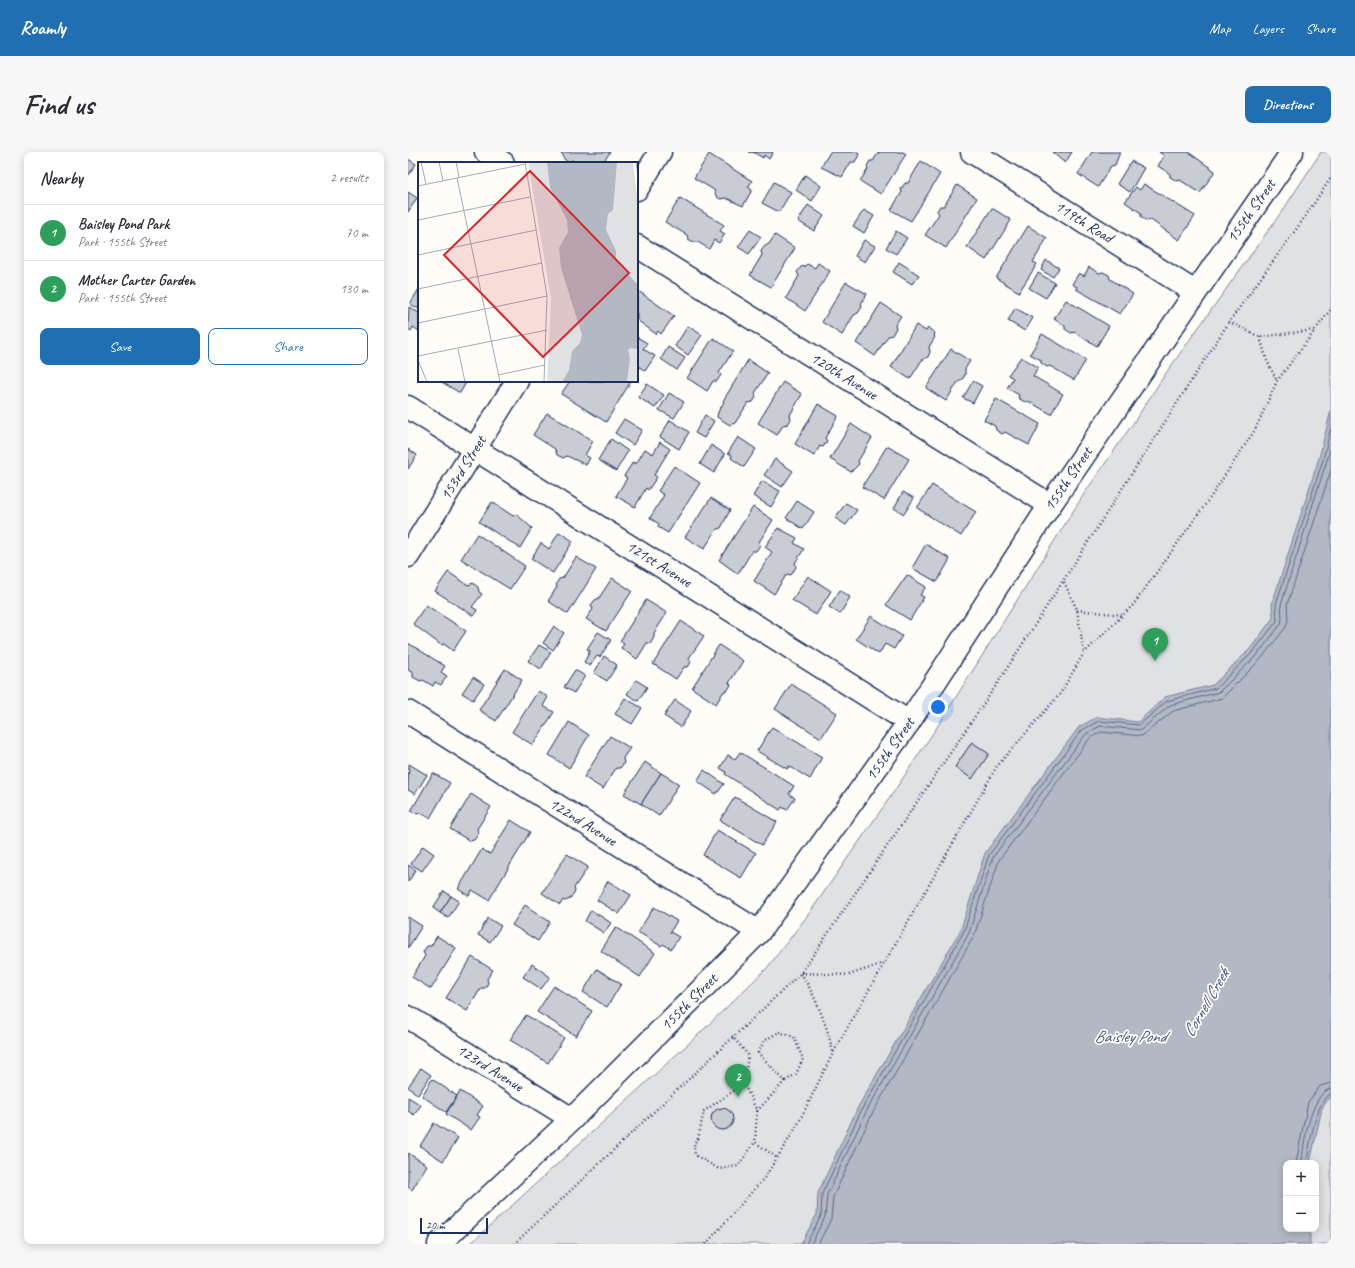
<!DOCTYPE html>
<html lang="en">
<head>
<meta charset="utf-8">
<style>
  :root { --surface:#fff; --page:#f7f7f7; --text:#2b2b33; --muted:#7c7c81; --line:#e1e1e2; --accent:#1f6fb2 }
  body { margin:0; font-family:Caveat,sans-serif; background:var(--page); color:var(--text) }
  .controls { position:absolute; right:12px; bottom:12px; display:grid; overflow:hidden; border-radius:8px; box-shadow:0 2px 10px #0003 }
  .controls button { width:36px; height:36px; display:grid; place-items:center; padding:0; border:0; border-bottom:1px solid var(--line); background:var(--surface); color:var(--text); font:20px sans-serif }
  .scale { position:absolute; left:12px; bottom:10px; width:68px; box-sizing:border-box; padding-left:4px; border:2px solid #1b2f5e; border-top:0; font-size:11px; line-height:14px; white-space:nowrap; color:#1b2f5e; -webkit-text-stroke:3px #fdfcf7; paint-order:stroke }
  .you { position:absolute; left:530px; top:555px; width:14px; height:14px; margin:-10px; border:3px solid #fff; border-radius:50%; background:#1a73e8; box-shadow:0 0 0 6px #1a73e833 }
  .badge { display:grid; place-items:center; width:26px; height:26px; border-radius:50%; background:var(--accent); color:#fff; font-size:13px; font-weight:700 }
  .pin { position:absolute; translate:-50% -33px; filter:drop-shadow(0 1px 2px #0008) }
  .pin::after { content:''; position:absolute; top:21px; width:14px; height:12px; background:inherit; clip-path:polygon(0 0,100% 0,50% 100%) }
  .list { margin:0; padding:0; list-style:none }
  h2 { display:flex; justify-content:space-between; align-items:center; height:52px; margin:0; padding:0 16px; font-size:17px }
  h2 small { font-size:13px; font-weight:400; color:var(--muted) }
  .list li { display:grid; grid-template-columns:26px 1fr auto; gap:12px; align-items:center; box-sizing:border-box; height:56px; padding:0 16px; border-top:1px solid var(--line) }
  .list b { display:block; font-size:15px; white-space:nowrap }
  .list p { margin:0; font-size:13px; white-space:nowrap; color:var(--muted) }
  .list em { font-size:13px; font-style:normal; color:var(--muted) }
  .actions { display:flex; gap:8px; padding:12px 16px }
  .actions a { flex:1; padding:9px 0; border:1px solid var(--accent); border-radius:8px; text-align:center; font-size:14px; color:var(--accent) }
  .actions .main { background:var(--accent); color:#fff }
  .map { position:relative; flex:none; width:923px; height:1092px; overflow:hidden; border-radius:8px }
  header { display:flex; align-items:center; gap:24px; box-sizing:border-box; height:56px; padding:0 20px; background:var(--accent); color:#fff }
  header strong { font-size:19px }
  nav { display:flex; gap:22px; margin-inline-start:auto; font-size:14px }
  .intro { display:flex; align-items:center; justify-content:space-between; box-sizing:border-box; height:96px; padding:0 24px }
  h1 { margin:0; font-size:28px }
  .button { padding:10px 18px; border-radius:8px; background:var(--accent); color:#fff; font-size:14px; font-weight:700 }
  main { display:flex; gap:24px; padding:0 24px }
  aside { flex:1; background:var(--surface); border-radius:8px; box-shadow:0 2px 10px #0003 }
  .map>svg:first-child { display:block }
  .green { fill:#e0e1e3; stroke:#7e88a0; fill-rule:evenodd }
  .water { fill:#b3b8c5; stroke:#76819c }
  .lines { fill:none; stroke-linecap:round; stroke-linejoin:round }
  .shore { stroke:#586687; stroke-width:1 }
  .building { fill:#c9ccd3; stroke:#1b2f5e }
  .minor-casing { stroke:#1b2f5e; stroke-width:25 }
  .path { stroke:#1b2f5e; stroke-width:2.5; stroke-dasharray:1 3; stroke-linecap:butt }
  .minor { stroke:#fdfcf7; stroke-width:22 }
  .labels { text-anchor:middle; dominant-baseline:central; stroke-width:3.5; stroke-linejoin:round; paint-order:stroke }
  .street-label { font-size:16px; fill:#1b2f5e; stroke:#fdfcf7 }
  .water-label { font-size:17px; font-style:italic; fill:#49587d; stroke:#fdfcf7 }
  .inset-road { fill:none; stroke:#a3aaba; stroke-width:1 }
  .view { fill:#d62828; fill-opacity:0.15; stroke:#d62828; stroke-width:2 }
  .inset-edge { fill:none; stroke:#1b2f5e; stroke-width:2 }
</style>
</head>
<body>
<header>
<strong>Roamly</strong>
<nav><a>Map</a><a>Layers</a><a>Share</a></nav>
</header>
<div class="intro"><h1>Find us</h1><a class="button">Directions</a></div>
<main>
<aside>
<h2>Nearby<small>2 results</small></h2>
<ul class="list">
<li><span class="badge" style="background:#2e9e5b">1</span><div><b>Baisley Pond Park</b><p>Park · 155th Street</p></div><em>70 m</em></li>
<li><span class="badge" style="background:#2e9e5b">2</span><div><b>Mother Carter Garden</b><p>Park · 155th Street</p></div><em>130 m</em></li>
</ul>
<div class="actions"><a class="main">Save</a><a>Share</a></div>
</aside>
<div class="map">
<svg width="923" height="1092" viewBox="0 0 923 1092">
  <rect width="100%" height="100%" fill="#fdfcf7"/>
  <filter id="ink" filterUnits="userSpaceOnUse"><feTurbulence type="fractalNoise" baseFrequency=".025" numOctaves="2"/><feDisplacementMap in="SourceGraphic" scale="8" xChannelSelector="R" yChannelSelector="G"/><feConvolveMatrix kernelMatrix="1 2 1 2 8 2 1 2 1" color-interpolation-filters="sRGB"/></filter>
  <g filter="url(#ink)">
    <path class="green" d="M913,0H923V1092H62L291,882L359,816L400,763L485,641L531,572L676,342L726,270L758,221L877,55ZM878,1011H908V1077H878Z"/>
    <path class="water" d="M923,258V944L914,956L902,1011H878V1077H902V1092H393L409,1062L410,1041L450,955L553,777L577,701L671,575L689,565L730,570L757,545L805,533L842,497L865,466L864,452L911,306Z"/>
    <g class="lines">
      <g class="shore">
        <path d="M888,1011L900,950L912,934L923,931"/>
        <path d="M894,1011C894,995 904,938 923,937"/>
        <path d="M899,1011C900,998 909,944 923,942"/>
        <path d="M398,1092L413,1064L414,1042L454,957L556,779L581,703L674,578L691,569L731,573L759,549L808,536L845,500L869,469L868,452L915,308L923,275"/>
        <path d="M403,1092L417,1065L419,1043L458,960L561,781L585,705L678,582L692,574L733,578L762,553L811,540L849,503L873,472L874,466L873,453L923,295"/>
        <path d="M410,1092L423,1067L425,1045L464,962L566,784L591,708L682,586L693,580L734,584L765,559L814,546L853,507L878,475L880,467L879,453L923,318"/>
      </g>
    </g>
    <g class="building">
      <path d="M151,0H202L195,11H169L164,8L160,10L155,6V2Z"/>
      <path d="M340,0H365L361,7L356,3L355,6L345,0Z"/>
      <path d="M422,0H450L451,3L447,10H443L434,25L413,15Z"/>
      <path d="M471,0H495L498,2L473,42L452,29L460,17L459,14L462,9H465Z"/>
      <path d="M644,0H664L657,11Z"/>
      <path d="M684,0H712L707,13L703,14L690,35L670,22Z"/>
      <path d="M751,0H780L807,19L792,41L772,28L769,29L762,25V22L750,14L756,4Z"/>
      <path d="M301,2L344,29L340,35L344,38L335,54L318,46L312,47L308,44L306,38L286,26Z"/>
      <path d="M0,7L8,12L0,24Z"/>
      <path d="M513,9L532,22L503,69L483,58L494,40L493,37L497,31H500Z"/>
      <path d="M723,9L736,16L722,40L709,32Z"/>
      <path d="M397,23L413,34L404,49L388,38Z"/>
      <path d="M366,30L383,40L371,60L354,51Z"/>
      <path d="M736,32L787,64L771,88L743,68L739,69L733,65V61L717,50L728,35L732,38Z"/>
      <path d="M549,33L569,46L538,96L517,83L531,62L529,59L532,54H536Z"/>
      <path d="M0,40L9,46L0,60Z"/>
      <path d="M272,46L316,73L312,79L317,82L311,91L306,88L301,97L290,90H286L280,87L279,83L257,70Z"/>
      <path d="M400,53L416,64L406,79L390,69Z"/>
      <path d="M584,56L603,68L578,108L559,95Z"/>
      <path d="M456,58L466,64L456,81L445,74Z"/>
      <path d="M620,74L639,86L625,110L629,112L611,140L588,126Z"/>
      <path d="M342,78L353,85L341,102L330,95Z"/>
      <path d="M488,79L499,86L488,102L478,96Z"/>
      <path d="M367,83L387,96L363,135L342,123L354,103L353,99L357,94L361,92Z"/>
      <path d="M456,88L467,94L457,110L447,104Z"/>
      <path d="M638,108L651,116L645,125L633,118Z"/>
      <path d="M491,110L511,123L504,132L485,120Z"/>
      <path d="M410,111L422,119L397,159L378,146L391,124L389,120L393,115L397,114L399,112L407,116Z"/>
      <path d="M681,115L691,121L695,120L701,123L702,127L725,142L712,162L668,137L669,135L664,132L671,121L676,124Z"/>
      <path d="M630,121L647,131L638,146L621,136Z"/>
      <path d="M438,130L459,142L453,152L454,155L450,161L446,163L434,183L414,170Z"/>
      <path d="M11,137V157L2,152Z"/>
      <path d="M229,138L266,164L253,182L250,179L248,182L229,168Z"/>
      <path d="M658,148L701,174L689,194L666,180L663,181L657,177V174L646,167Z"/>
      <path d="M473,151L493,164L487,173L488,176L484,183L480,184L467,204L448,191Z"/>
      <path d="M1,155L11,161V179L5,175L3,179L0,177Z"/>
      <path d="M607,156L625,166L617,179L600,169Z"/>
      <path d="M508,173L518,179L520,176L527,181L526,184L527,185L521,195L522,200L520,205L514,208L502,227L483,215Z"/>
      <path d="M280,174L294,183L280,203L267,194Z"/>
      <path d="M634,182L678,208L666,228L642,214L639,215L633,211V208L622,202Z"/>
      <path d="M229,185L239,191L235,197L247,204L237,219L229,213Z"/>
      <path d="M305,186L325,199L311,221L313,223L309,229H305L299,239L279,226Z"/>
      <path d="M260,195L277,206L269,218L253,207Z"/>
      <path d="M543,197L562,209L557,217V223L554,228L550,230L538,249L518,236Z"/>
      <path d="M613,205L630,215L625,224L655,242L643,262L620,249L617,250L610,246L611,243L599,236L605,226L600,223Z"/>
      <path d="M340,208L360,221L347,241L348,245L345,250L340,251L327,271L322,273L309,265L310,260L316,250L315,249Z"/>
      <path d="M32,229H59L52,241Z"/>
      <path d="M162,229H223L198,270L153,242Z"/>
      <path d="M565,229L574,234L565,251L555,246Z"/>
      <path d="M375,230L394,242L382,263L383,267L380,272L375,273L369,283L350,271Z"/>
      <path d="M239,232L256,243L247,256L230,245Z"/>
      <path d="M261,241L276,250L266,266L251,258Z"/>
      <path d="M588,247L632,272L621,293L597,280L594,282L588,278L587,274L576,268Z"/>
      <path d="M410,252L430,264L417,286L419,289L415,295L412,294L406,304L387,292Z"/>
      <path d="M139,261L185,289L177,303L182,306L178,313L159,304L155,306L149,303L147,297L125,283Z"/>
      <path d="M297,263L306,269L296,286L287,281Z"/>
      <path d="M216,267L234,278L225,293L207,281Z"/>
      <path d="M262,268L281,280L271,297L252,285Z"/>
      <path d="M443,272L464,286L450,309L451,312L443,320L422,307Z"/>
      <path d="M330,285L348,297L336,315L323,306L324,303L320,301Z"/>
      <path d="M203,287L220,299L208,319L190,308Z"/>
      <path d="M252,290L262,297L246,323L249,325L240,338L238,336L227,355L208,344L219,326L216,324L225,310L228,312L237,297L245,302Z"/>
      <path d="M303,293L317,302L306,321L292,312Z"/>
      <path d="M479,294L501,307L476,348L454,335Z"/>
      <path d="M0,297L9,303L0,317Z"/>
      <path d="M367,307L385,319L374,335L356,323Z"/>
      <path d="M266,314L292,331L260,381L250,375L251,372L242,366L256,343L250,339Z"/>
      <path d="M354,329L372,339L363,355L345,344Z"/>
      <path d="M524,333L568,360L553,384L509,356Z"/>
      <path d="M495,340L506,346L496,362L486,356Z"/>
      <path d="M303,346L322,358L313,376L309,377L296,397L277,385Z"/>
      <path d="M389,349L406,360L395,377L378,366Z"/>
      <path d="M84,350L105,364L108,362L124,376L112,396L71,370Z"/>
      <path d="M438,351L449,358L438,373L427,366Z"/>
      <path d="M345,355L365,368L351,390L352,393L348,399H344L330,422L311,408Z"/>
      <path d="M370,376L389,386L386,391L396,397L387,411L388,415L383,423L379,422L366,442L346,429L364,400L357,395Z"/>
      <path d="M151,380L165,389L145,421L123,407L133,391L141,397Z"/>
      <path d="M69,382L117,414L102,437L53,407Z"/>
      <path d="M518,392L542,407L529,430L504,416Z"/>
      <path d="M168,405L188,417L160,462L140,449L149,435L148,432L151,427L155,426Z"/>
      <path d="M40,420L60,433L65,431L70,435L71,440L74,442L64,455L69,458L66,464L27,439Z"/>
      <path d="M499,423L518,435L512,443L516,445L502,468L478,453Z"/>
      <path d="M400,424L423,439L408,463L384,448Z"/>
      <path d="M204,426L224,439L198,479L178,467L185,457L183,453L187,448L191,446Z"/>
      <path d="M432,438L442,445L432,462L421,455Z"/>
      <path d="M238,448L259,461L246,481V485L243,491H239L229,507L213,496L216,492L212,489Z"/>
      <path d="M18,453L58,479L45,499L36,492L33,493L5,472Z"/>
      <path d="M463,464L494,484L486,497L477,492L471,502L448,487Z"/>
      <path d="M273,469L296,484L281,506L283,510L280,515H276L268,527L245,512Z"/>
      <path d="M146,474L156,481L145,498L135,491Z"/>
      <path d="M190,480L203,488L192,505L189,504L182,514L176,510L182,499L179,497Z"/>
      <path d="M0,491L37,514L33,520L39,524L33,533L27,530L25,534L15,528L12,529L5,525V521L0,518Z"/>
      <path d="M131,493L143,500L133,517L120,509Z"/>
      <path d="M311,493L335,509L321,531L323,533L319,539H316L308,552L284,536Z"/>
      <path d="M196,504L209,513L199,529L186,521Z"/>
      <path d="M97,517L114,528L88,569L71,558Z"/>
      <path d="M167,518L177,524L166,541L156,535Z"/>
      <path d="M65,525L76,532L65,548L54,541Z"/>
      <path d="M228,528L239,535L230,549L219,542Z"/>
      <path d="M383,532L429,561L413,586L367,557Z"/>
      <path d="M130,539L140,545L135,554L146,560L125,593L104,580Z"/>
      <path d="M217,546L234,556L224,572L207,562Z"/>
      <path d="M267,548L283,559L273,575L256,564Z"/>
      <path d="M161,570L181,583L161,616L141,603Z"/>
      <path d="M364,575L414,605L402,627L381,614L379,617L349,599Z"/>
      <path d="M202,584L222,596L215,606L216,611L212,616H208L195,637L176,625Z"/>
      <path d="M564,590L581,602L564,627L547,615Z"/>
      <path d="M332,600L386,634L381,642L387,646L379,658L374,655L372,658L317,622L318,620L312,616L320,603L327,607Z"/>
      <path d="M237,610L253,621L233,652L216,642Z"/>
      <path d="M1,612L19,623L7,642L0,638Z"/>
      <path d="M296,618L316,632L310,640H309L308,642L289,629Z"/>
      <path d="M25,621L42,631L22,666L11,660L10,662L3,659Z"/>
      <path d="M253,621L271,632L251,664L233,652Z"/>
      <path d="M63,642L83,655L69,677L71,681L66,688L62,689L42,677Z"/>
      <path d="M327,645L369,670L354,693L312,668Z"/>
      <path d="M103,668L122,680L81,748L64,738L61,744L50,737L74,697L82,702Z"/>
      <path d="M309,678L348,701L333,726L295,703Z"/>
      <path d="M15,694L26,702L14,719L3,712Z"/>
      <path d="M159,702L180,715L166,736L167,739L162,747L157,749L155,748L152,753L134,741Z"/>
      <path d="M0,713L8,718L0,730Z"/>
      <path d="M200,729L223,743L211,762L189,748Z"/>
      <path d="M36,739L43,744L32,761L25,756Z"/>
      <path d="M43,744L51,749L40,766L32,761Z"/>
      <path d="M117,753L142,770L130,789L104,773Z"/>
      <path d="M246,755L269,769L262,780L271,785L263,797L255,792L253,794L230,780Z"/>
      <path d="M183,758L203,771L196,781L177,769Z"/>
      <path d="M0,765L14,774L0,796Z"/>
      <path d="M80,766L93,774L82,790L70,783Z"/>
      <path d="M208,775L247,801L232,825L193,799Z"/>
      <path d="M29,784L48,796L23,837L4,825L17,804L15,800L19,794H23Z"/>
      <path d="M64,805L85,818L79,827L80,831L77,836H73L59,859L38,846Z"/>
      <path d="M124,812L142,825L133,837L115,825Z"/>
      <path d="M189,817L213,832L199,855L175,840Z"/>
      <path d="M146,834L184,859L168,884L129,860Z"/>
      <path d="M118,863L156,886L140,911L102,888Z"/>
      <path d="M13,916L23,923L10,943L0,935Z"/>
      <path d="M24,927L49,944L38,960L14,944Z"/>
      <path d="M52,939L75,954L69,963L72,965L63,978L38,962Z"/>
      <path d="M0,945L13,953L6,963L0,959Z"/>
      <circle cx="314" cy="967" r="11"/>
      <path d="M26,971L50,986L35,1009L12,994Z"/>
      <path d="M0,1001L19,1013L4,1038L0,1035Z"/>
    </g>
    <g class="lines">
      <defs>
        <g id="minor">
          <path d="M78,0L95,11"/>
          <path d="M564,0L787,140"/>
          <path d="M229,37L252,0"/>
          <path d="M229,94L642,353"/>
          <path d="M0,255L501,570"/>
          <path d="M0,404L109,229"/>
          <path d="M0,560L351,780"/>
          <path d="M0,865L164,967"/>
          <path d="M31,1092L164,967L351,780L501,570L642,353L884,0"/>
        </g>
      </defs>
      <use href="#minor" class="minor-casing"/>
      <g class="path">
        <path d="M821,170L852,185L906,178"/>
        <path d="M852,185L859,209L869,229"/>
        <path d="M656,430L669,458L676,501"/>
        <path d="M669,458L715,463"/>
        <path d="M393,821C408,846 419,872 425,901"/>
        <path d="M393,821L441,823L476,811"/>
        <path d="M371,880L386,885L395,907L388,922L377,929L350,901L356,889Z"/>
        <path d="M324,884L340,903L336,932L349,959L347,990L369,1006"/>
        <path d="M336,932L296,959L290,987L286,991L287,1003L311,1017L330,1014L347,990"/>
        <path d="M349,959L377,929"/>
        <path d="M106,1092L393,821L587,535L821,170L892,72L923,26"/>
        <path d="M298,1092L357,1025L389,974L425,901L589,614L652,542L676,501L726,452L802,346L847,278L869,229L923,157"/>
      </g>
      <use href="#minor" class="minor"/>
    </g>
  </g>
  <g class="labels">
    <g class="street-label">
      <text transform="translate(843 59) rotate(-55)">155th Street</text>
      <text transform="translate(676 70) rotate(32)">119th Road</text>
      <text transform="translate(436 224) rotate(32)">120th Avenue</text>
      <text transform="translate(55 316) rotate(-58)">153rd Street</text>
      <text transform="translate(660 327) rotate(-56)">155th Street</text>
      <text transform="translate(251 412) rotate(32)">121st Avenue</text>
      <text transform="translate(482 597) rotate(-55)">155th Street</text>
      <text transform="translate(175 670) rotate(32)">122nd Avenue</text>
      <text transform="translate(281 850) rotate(-45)">155th Street</text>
      <text transform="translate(82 916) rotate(32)">123rd Avenue</text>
    </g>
    <g class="water-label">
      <text transform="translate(798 851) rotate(-60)">Cornell Creek</text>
      <text x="722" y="884">Baisley Pond</text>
    </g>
  </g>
  <g transform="translate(10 10)">
    <rect width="220" height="220" fill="#fdfcf7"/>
    <path d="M110,0H215L220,43V220H129L133,136Z" fill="#e0e1e3"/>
    <path d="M129,0H199L195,48L190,52L188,68L198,89V99L220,123V187L212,186L210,188L212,196L209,220H144L151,208L154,189L162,181L164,173L143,106L141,86L150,70L149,58L132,26Z" fill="#b3b8c5"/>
    <path class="inset-road" d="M3,0L8,22M21,0L25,19M38,0L41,15M107,0L129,134L126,220M218,0L220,15M39,16L82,220M0,24L107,2M0,58L112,35M0,93L118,68M0,127L124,101M0,161L129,134M40,187L47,220M0,194L129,168M0,198L9,220M80,213L127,203"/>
    <path class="view" d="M112,9L211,111L125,195L26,93Z"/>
    <rect width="220" height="220" class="inset-edge"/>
  </g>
</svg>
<div class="controls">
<button>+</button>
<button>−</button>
</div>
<div class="scale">20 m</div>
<div class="you"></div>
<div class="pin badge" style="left:747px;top:509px;background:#2e9e5b">1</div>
<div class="pin badge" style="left:330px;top:945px;background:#2e9e5b">2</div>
</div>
</main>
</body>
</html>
